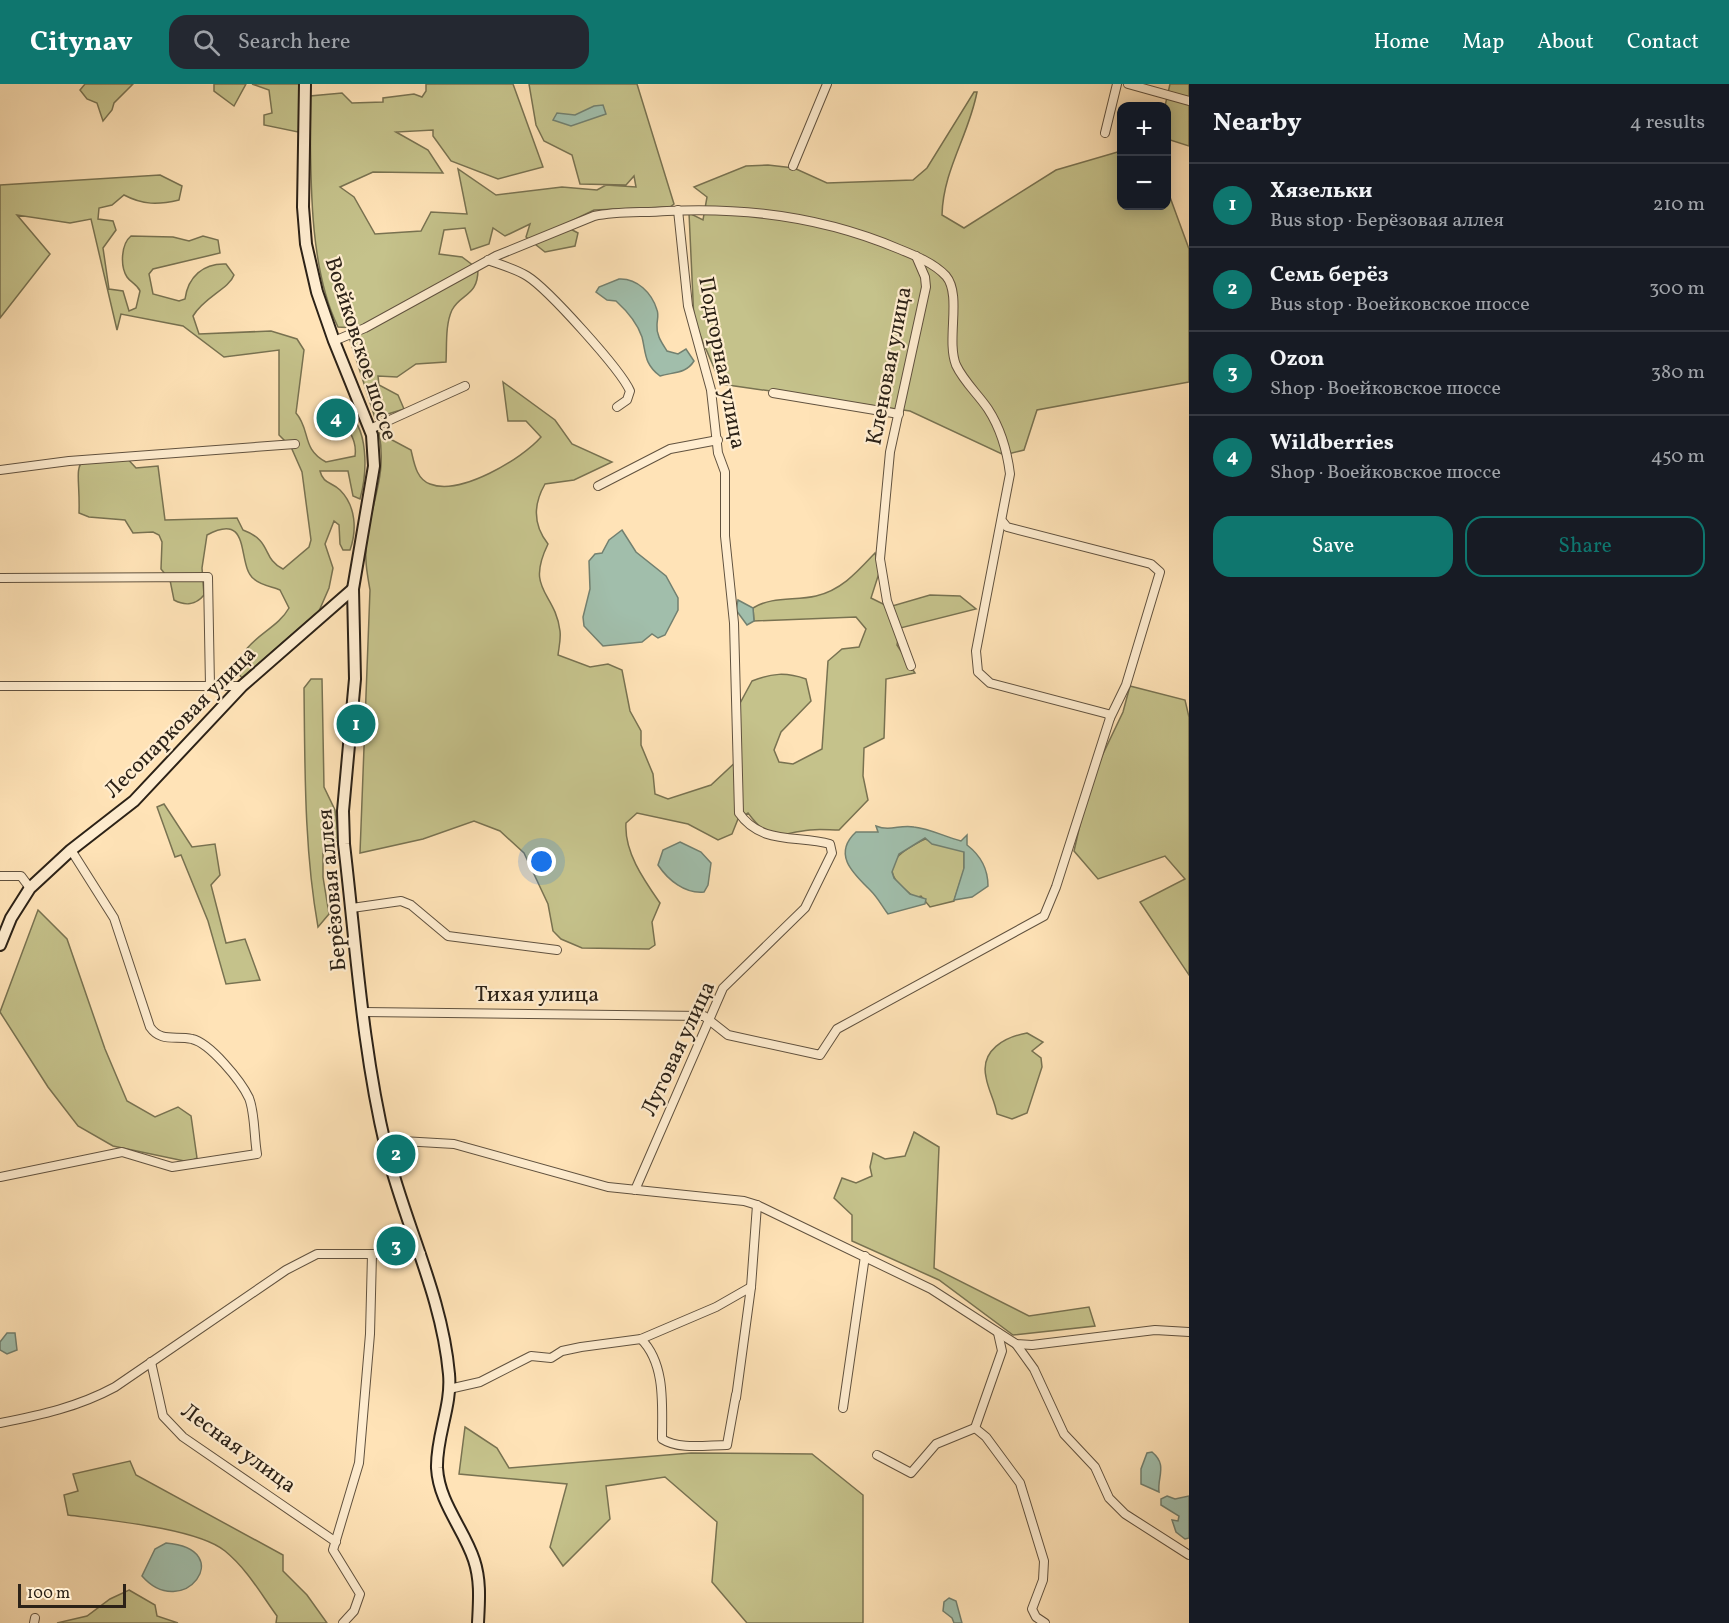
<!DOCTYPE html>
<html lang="en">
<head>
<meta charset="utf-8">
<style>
  :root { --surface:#171b24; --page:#242831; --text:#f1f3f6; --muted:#9ea1a6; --line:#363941; --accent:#0f766e }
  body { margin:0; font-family:Vollkorn,serif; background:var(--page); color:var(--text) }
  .controls { position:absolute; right:18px; top:18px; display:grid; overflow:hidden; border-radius:12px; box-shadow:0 3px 15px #0003 }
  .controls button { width:54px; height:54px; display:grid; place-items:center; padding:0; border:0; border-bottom:2px solid var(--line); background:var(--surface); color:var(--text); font:30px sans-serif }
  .scale { position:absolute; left:18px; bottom:15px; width:108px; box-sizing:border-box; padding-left:6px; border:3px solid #2c2217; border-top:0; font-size:16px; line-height:21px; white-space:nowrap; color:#2c2217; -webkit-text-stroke:4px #ffedd0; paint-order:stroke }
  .you { position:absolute; left:542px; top:778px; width:21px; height:21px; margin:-15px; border:4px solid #fff; border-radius:50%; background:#1a73e8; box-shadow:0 0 0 9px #1a73e833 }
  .badge { display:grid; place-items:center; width:39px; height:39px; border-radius:50%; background:var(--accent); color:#fff; font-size:20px; font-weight:700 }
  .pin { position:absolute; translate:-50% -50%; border:3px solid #fff; box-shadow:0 2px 6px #0006 }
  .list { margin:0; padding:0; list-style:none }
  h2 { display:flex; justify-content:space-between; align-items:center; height:78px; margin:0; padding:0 24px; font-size:26px }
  h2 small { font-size:20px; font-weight:400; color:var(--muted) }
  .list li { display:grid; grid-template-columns:39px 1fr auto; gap:18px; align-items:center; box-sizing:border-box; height:84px; padding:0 24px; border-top:2px solid var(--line) }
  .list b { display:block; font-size:22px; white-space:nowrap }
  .list p { margin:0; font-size:20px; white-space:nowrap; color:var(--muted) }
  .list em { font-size:20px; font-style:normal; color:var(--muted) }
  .actions { display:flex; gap:12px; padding:18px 24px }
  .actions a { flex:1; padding:14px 0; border:2px solid var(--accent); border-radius:18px; text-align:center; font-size:21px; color:var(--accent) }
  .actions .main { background:var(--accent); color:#fff }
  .icon { flex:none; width:33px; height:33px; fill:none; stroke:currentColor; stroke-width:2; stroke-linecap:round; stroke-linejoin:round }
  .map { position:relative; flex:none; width:1189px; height:1539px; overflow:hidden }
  header { display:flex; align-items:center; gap:36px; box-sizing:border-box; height:84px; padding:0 30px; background:var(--accent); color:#fff }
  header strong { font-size:28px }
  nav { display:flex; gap:33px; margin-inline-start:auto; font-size:21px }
  .search { width:420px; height:54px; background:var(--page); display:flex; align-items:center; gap:15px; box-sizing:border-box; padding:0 21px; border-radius:18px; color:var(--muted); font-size:22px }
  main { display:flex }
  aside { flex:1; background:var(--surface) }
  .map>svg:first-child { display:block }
  .green { fill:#c5c28b; stroke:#787251; stroke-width:1.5 }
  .water { fill:#a1beab; stroke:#728070; stroke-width:1.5 }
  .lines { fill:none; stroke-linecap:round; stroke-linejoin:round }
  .street-casing { stroke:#61523f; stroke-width:10 }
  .secondary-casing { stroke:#2c2217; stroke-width:14 }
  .street { stroke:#ffedd0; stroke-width:8 }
  .secondary { stroke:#ffedd0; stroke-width:10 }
  .labels { text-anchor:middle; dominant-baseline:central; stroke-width:4.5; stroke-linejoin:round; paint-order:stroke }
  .street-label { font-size:22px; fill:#2c2217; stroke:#ffedd0 }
</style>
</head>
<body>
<header>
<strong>Citynav</strong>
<div class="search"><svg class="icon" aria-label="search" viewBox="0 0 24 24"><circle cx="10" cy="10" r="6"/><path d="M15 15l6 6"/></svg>Search here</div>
<nav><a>Home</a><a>Map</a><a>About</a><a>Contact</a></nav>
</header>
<main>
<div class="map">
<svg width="1189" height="1539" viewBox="0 0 1189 1539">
  <rect width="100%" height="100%" fill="#ffe3b7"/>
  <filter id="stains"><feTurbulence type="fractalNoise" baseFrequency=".00333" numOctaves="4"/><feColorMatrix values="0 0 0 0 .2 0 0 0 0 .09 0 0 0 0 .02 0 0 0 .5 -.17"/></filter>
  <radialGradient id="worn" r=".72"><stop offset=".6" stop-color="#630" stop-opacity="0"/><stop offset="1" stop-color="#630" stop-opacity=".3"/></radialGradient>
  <g class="green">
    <path d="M85,0H133L114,19L112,26L103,37L97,19L87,15L80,6Z"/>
    <path d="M214,0H246L234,22L214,7Z"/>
    <path d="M252,0H301V43L298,48L264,41V31L272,29L269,6Z"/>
    <path d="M426,0H513L543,83L498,95L451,77L433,52V46L396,48L428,66L443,89L373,88L340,103L354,113L375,150L421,147L431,128L467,130L458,85L496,111L562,103L597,106L606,101L636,103L634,92L626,101L580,100L572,71L544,57L536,41L529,0H637L674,120L670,123L594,126L557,144L565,142L578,149L575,162L545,168L526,153L530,140L505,152L493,144L489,160L471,166L465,144L444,146L439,170L462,173L478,185C478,213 461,209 452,226C445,241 447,262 446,278L416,280L397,293L378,292L379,301L398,311L404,325L375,334L350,256L355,244L338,243C307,180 311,82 310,12L342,9L352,19L383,18V14L414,10L422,13L426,7Z"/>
    <path d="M1170,0H1189V62L1167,55L1165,22Z"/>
    <path d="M974,8H977C969,51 943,86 942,131L964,144L1056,86L1121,67L1122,122H1166L1167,105L1189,165V298L1037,326L1024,366L1004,371L910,327L721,300L694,237L689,129L703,136L707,113L694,103L746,82L768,81L794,84L827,99L913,96L927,84Z"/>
    <path d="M160,91L182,102L179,116C158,121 143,121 124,111L112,121L99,124L98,135L113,137L116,146L103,164L109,205L123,207L129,227L136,224L140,207C137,200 131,199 127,193C120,182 121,160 131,152L173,153L189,157L203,152L218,156L220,169L153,185L149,190L153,210L179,217L185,215C188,193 203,179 226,180L234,191C229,205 204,213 193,232L199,250L271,247L297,255L304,266L296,329C311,346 301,365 326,378L355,372C358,352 342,343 344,327C370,341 367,390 360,415L353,412L348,387H320C323,400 332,398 340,406C356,422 357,446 350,466H343L340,460L339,441L334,437L325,460L333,484L329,504L319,527L242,594L238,589C240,554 275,549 289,524L280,506C273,503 260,501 254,495C236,482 253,426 207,451L202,484L204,511C196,521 185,522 174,516L170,496L161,485L162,458L159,451L153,448L133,449L125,436L89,433L79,429C81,381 64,370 124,371L136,384L158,382L165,436L237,434L243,446C273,457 261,474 283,485L309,463L311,456L302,388L291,363L279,351V266L224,273L183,242L121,230L117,246L91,135L70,139L17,131L50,170L0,234V101Z"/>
    <path d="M503,298L555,336L572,360L612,378L574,396L545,400C533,421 533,441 548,460C525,507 555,507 560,547C561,555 559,563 558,571L590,583L608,580L622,586L630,627L641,647V661L653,690L655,710L668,715L711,701L740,674L738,623L752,597C772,589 786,588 806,595L811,617L781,648L774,666L779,678L793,680L822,665L828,577L842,565L859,563L866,545L856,533L754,537L753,524C772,512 795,517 816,512C842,506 858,487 875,469L880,486L871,514L889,523L930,511L960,512L976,525L900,544L897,561L915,589L886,595L884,654L864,664L863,692L868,716L839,746C830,746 819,745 810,746C777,749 773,762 748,729L738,735L732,750L718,756L688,740L637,729L626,739C624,768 644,796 660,819L652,838L655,861L649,865L582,864L561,855L553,847L548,820L524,769L500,747L474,737L423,755L360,769L370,506C367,489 364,473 367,455C372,415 387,391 379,349L411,366C414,378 416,395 430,400C460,412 522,375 541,353L526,337H508Z"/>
    <path d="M311,595H322L324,703L335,726L339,756L323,764V793L329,830L318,843C304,764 305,684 304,604Z"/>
    <path d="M1130,602L1185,616L1189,633V891L1140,818L1185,795L1165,772L1098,795L1074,767L1090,697L1123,628Z"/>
    <path d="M164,720L192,763L215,760L220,791L211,801L226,859L245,855L260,896L226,900L208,837L181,771L175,773L157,723Z"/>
    <path d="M925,755L964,767V786L954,817L930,823L921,812L915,814C909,808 897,801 894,793C884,774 914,761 925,755Z"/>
    <path d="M38,826L67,855L105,965L127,1017L155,1033L178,1023L191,1032L197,1074L189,1078L113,1062L78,1042L48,1003L0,928Z"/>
    <path d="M1027,949L1043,958L1032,967L1041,974L1042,983L1027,1029L1012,1035L997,1030C995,1017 988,1006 986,993C980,966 1005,953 1027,949Z"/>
    <path d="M914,1048L939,1063L934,1184L1029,1232L1089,1223L1095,1242L1013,1251L939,1196L852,1157V1131L834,1114L842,1094L856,1099L872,1092L870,1083L873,1069L885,1075L905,1072Z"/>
    <path d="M465,1343L497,1364L509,1384L691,1369L812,1370L863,1411V1539H747L712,1498L717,1438L665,1393L606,1402L610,1435L563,1482L550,1463L567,1400L459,1390Z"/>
    <path d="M130,1377L136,1391L283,1471V1487L307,1511L327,1539H276L277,1532C261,1510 247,1485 225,1467C197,1444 106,1436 68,1431L64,1411L78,1407L73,1390Z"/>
    <path d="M129,1506L155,1521L157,1532L178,1539H57L87,1532L110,1515Z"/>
  </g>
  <g class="water">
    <path d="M603,21L606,30L571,42L553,36L557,29L575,31L594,22Z"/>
    <path d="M619,195C637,194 652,209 657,226C659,231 657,236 657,241C656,251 662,259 667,267L678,270L686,265L694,277C686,290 673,288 660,292C644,280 646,269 642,253C637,238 627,227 616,217L607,216L596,208L599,203Z"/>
    <path d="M622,446L636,468L666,492L678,514V526L665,551L658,554L652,550L642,558L603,562L584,542L583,533L590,505L589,477L595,470L602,469L609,456Z"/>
    <path d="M738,516L753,524L754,537L747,541L736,526Z"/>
    <path d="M876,742C891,748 900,740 914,743C931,745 945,753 961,757L967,751V761C980,771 988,785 988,802L972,813L954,816L964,784V768L932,760L925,754L899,770L892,788L894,794L910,810L926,815L925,820L888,830C882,822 878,814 871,807C855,791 831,771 856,748H878Z"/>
    <path d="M680,758L701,768L711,779L708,801L704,808C685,810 668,796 658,781L663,766Z"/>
    <path d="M7,1249H15L17,1266L7,1270L0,1266V1258Z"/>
    <path d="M1152,1368C1168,1381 1157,1393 1159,1408L1141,1400V1385L1147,1369Z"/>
    <path d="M1167,1412L1175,1415L1189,1412V1454L1185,1455L1176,1448L1172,1436L1178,1437L1179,1432L1161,1421V1415Z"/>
    <path d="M166,1459C239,1465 183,1539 142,1492L155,1465Z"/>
    <path d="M949,1514L956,1517L962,1539H954L952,1534L943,1527L944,1518Z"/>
  </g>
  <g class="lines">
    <defs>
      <g id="street">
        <path d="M1128,0L1189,17"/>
        <path d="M1105,49L1117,0"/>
        <path d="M793,82L827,0"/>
        <path d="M488,176C501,181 516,185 527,192C548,205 621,286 630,307L627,316L617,323"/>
        <path d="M334,257L365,244L496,172L594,132C618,127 642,129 667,127C746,123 826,134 899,165C914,171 934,179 946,192C962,211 946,256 956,281C964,298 978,310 988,325C1001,345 1007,366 1010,390L976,567L978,588L990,599L1108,630L1110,634L1056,803L1044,832L837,945L820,971L728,951L704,932L363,928"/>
        <path d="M773,309L899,330"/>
        <path d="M370,345L465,302"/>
        <path d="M0,386L69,377L295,360"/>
        <path d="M598,402L670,365L718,356"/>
        <path d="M1003,438L1007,443L1151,480L1160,488L1126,601L1110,634"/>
        <path d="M0,494L208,493L210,602"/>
        <path d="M911,582L887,517L880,475L890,368L926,203L925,193L916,172"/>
        <path d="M0,602H242"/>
        <path d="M0,792H21L30,804"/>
        <path d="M352,824L401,817L411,821L448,852L557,866"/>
        <path d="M385,1056L454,1060L608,1103L744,1117L757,1121L931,1205L1016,1260L1032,1261L1155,1246L1189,1248"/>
        <path d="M0,1093L122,1068L172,1083L257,1070C254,1053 255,1029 249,1014C241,997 210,959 192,955C176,951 161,959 150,943L114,834L71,766"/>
        <path d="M635,1106L723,904L805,824L832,769L830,760C797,751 761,761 739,729L734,539L725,452V388L718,369L711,306L688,222L678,126"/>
        <path d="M641,1255C666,1280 662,1322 662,1355C679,1366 707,1361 727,1361L736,1311"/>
        <path d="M1016,1260L1034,1285L1064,1350L1095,1383L1109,1414L1125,1430L1189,1471"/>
        <path d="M151,1278L163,1332L183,1353L336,1458"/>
        <path d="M449,1305L480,1298L531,1272L551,1274L562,1267L581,1263L641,1255L716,1223L751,1203"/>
        <path d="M736,1314L751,1203L757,1121"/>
        <path d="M843,1324L865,1172"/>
        <path d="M0,1339C41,1331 78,1323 115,1303L286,1186L317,1170H421"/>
        <path d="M975,1344L986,1353L1020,1399L1044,1477L1043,1496L1032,1525L1036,1533L1045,1539"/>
        <path d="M975,1344L1002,1267L998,1249"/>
        <path d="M877,1371L911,1389L936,1360L975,1344"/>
        <path d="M34,1539L35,1534"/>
        <path d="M343,1539L354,1527L360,1510L333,1466L359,1379L370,1250L372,1170"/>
      </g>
      <g id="secondary">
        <path d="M305,0L303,123L306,160L317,208L334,257L372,351L374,382L353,505L355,595L343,727L344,760C356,861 362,964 386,1064C405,1141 442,1211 449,1290C452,1322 436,1352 437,1384C439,1419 464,1445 474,1476C481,1497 479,1518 478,1539"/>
        <path d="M0,861L11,834L30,804L71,766L134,717L242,602L353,505"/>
      </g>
    </defs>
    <use href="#street" class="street-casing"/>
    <use href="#secondary" class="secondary-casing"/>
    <use href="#street" class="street"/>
    <use href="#secondary" class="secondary"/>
  </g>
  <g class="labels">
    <g class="street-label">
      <text transform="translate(360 265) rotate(72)">Воейковское шоссе</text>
      <text transform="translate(721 279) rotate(79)">Подгорная улица</text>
      <text transform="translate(890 282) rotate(-79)">Кленовая улица</text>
      <text transform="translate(181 639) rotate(-45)">Лесопарковая улица</text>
      <text transform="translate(333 806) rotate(-95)">Берёзовая аллея</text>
      <text x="537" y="911">Тихая улица</text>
      <text transform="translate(679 965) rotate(-65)">Луговая улица</text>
      <text transform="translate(238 1365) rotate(36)">Лесная улица</text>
    </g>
  </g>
  <rect width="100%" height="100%" filter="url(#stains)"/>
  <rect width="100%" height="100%" fill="url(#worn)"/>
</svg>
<div class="controls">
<button>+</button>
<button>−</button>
</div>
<div class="scale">100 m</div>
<div class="you"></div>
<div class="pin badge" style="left:356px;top:640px">1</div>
<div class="pin badge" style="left:396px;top:1070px">2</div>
<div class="pin badge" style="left:396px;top:1162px">3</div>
<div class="pin badge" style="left:336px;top:334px">4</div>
</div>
<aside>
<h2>Nearby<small>4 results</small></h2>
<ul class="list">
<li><span class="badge">1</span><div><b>Хязельки</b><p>Bus stop · Берёзовая аллея</p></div><em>210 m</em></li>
<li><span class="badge">2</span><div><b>Семь берёз</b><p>Bus stop · Воейковское шоссе</p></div><em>300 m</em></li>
<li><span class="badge">3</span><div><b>Ozon</b><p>Shop · Воейковское шоссе</p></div><em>380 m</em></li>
<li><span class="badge">4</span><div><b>Wildberries</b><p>Shop · Воейковское шоссе</p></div><em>450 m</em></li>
</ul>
<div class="actions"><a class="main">Save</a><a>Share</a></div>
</aside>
</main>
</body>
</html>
